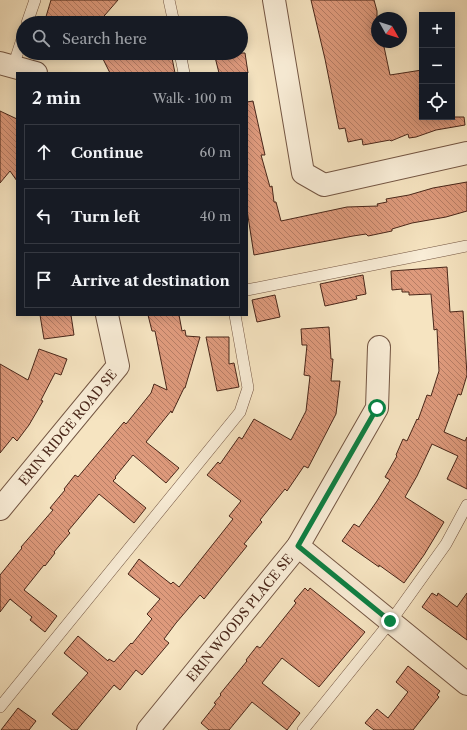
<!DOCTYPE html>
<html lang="en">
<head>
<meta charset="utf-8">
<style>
  :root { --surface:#171b24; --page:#20242c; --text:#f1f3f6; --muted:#9ea1a6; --line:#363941 }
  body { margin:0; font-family:"Libre Caslon Text",serif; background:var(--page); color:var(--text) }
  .controls { position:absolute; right:12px; top:12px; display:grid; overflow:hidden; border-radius:0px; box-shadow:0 2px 10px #0003 }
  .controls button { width:36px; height:36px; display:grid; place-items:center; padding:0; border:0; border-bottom:1px solid var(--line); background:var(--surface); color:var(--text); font:20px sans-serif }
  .compass { position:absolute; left:371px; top:12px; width:36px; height:36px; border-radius:50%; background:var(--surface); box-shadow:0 2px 10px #0003; rotate:129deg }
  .stop { position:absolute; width:12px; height:12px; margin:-9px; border:3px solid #0b8043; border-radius:50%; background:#fff }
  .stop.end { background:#0b8043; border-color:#fff; box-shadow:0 1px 4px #0008 }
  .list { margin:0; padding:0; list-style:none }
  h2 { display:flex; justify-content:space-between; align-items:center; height:52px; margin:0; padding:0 16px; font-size:17px }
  h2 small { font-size:13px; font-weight:400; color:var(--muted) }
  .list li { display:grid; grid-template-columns:26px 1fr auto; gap:12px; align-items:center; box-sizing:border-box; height:56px; margin:0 8px 8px; padding:0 8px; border:1px solid var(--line); border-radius:0px }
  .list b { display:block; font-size:15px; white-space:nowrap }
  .list em { font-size:13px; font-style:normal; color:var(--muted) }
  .icon { flex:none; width:22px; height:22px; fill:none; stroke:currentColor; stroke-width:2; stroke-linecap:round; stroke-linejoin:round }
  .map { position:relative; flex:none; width:467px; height:730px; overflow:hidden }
  .search { position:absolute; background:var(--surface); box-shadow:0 2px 10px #0003; left:16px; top:16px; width:232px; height:44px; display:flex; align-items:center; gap:10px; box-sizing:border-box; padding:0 14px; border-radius:22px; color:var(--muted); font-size:15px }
  .panel { position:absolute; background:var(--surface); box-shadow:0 2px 10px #0003; left:16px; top:72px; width:232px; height:244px; border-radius:0px }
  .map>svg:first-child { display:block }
  .building { fill:url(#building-back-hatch); stroke:#492619 }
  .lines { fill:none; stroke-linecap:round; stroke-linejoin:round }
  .service-casing { stroke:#745643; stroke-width:12 }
  .minor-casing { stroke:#745643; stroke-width:24 }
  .service { stroke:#f9edd7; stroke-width:11 }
  .minor { stroke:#f9edd7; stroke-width:22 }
  .route { stroke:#0b8043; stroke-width:5 }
  .labels { text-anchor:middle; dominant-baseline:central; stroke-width:3; stroke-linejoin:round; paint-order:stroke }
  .street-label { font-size:13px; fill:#492619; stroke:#f9edd7 }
</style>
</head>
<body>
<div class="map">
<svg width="467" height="730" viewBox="0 0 467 730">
  <defs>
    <pattern id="building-back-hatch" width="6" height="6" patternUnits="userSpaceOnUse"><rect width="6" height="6" fill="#de9a7c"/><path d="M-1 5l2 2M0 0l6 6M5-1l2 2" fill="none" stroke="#b67d65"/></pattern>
  </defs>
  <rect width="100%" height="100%" fill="#f6e4c1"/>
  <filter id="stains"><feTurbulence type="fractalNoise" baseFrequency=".005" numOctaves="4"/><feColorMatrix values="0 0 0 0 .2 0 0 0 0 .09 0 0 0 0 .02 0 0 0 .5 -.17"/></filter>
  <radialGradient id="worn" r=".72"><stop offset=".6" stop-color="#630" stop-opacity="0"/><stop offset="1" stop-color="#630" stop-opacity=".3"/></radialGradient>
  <g class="building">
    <path d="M51,0H118L98,23H53L45,20Z"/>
    <path d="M311,0H374L377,11V42H383L390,75L422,70V117H464L465,125L436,130L416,137L409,138L408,134L391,141L390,140L363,145L362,139L348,142L345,128L339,129L325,59Z"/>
    <path d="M100,53H171L175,73H110Z"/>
    <path d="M214,53H245L248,73H219Z"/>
    <path d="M253,101L265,155H261L270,187L272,186L274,202H276L281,221L347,207L378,206L377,204L387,202L386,199L409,195L433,188L467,182V211L446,217L412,223L392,229V231L368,236L366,234L353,236L254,255L247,210V102Z"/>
    <path d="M0,111L17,119V181L10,171L0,183Z"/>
    <path d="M447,267L450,312L463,311L467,375L461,395L458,394L444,432L465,441L467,437V489L447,479L458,456L432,444L417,476L405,497L444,522L424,555L404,583L379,565V567L342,541L354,524L359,527L377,501L390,480L385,477L397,456L396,455L403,439L407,441L417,419L418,420L427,395L431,396L439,371L437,329L434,330L431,294L409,295V292H402V289L392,290L391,271Z"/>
    <path d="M363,275L366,294L356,296L357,299L325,306L320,284Z"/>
    <path d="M275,295L280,317L257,322L252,300Z"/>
    <path d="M40,315H71L74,335L44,339Z"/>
    <path d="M148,315H179L182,331L185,330L186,336L200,337L185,388H184L172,413L171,411L146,442L179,468L166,483L133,455L115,477L116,478L113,481L146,508L134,523L99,494L68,531L70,533L54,552L55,553L45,566L44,565L24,590L57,616L45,632L30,620L32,617L10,599L0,612V575L22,548L21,547L53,510L50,508L65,490L64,489L75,475L78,477L124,422L126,424L151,393L154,384L167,390L155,331H152Z"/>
    <path d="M329,327L331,359H333L331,381H340L336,414L308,468L304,466L287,491L285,489L260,520L262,522L244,544L247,546L204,599L200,595L176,623L164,639L169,643L142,675L136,670L120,690L114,685L77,730H72L52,714L88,673L64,653L78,636L108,661L109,659L114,662L131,643L132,644L152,619L147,614L160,599L128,574L139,559L171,584L173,582L179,587L233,519L229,516L241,501L207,475L218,462L220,464L239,437L242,439L254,419L291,440L306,411L310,376L304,375L307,345H302L301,329Z"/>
    <path d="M206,337H229V364L234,363L239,387L217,391Z"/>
    <path d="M39,349L67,359L61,375L55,373L41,400L43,401L29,425L17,441L13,437L0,453V364L28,380Z"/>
    <path d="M305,588L308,591L310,588L365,632L319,687L282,658L262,683L300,713L287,730L252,702L229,730H209L201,723L216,704L214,703L221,695L220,694L247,661L246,660L257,646L260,648L296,603L294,601Z"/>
    <path d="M432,593L437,596L438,593L457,607L467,593V640L422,607Z"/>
    <path d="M408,666L440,691L437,695L439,697L413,730H374L365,723L377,709L388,718L408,692L396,682Z"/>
    <path d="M18,708L36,721L29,730H1Z"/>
  </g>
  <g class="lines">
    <defs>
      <g id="service">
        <path d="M169,0L174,23"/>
        <path d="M27,23L35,0"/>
        <path d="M180,53L184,73"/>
        <path d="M13,67L23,36"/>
        <path d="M247,290L467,246"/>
        <path d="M0,707L240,412L248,388L235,315"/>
        <path d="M303,730L391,621L446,544L467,505"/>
      </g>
      <g id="minor">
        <path d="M274,0L303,173L324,185L467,153"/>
        <path d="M0,63L36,73"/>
        <path id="s1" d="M0,509L118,366L107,315"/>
        <path d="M298,546L467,684"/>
        <path id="s2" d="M148,730L298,546L377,408L379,347"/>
      </g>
    </defs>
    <use href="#service" class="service-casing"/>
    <use href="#minor" class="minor-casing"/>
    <use href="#service" class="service"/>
    <use href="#minor" class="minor"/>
  </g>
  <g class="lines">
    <path class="route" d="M377,408L298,546L390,621"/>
  </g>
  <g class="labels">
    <g class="street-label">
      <text stroke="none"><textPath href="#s1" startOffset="106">ERIN RIDGE ROAD SE</textPath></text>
      <text stroke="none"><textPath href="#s2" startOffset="145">ERIN WOODS PLACE SE</textPath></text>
    </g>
  </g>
  <rect width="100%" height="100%" filter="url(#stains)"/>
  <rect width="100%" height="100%" fill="url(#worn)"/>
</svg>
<div class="controls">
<button>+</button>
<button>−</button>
<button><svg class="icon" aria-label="locate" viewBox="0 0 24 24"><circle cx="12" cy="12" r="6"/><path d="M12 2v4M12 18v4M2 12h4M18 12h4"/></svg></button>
</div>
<svg class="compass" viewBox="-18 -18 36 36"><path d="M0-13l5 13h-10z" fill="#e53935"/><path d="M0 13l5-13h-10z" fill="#9ea1a6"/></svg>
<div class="stop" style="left:377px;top:408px"></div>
<div class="stop end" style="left:390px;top:621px"></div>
<div class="search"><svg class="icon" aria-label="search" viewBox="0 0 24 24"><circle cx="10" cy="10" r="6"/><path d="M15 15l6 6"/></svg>Search here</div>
<section class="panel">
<h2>2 min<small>Walk · 100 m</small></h2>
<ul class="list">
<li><svg class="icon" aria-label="ahead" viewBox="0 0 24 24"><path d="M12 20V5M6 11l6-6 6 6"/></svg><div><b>Continue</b></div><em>60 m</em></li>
<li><svg class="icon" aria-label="left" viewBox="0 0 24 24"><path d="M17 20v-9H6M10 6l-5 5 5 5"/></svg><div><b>Turn left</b></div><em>40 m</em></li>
<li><svg class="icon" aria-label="arrive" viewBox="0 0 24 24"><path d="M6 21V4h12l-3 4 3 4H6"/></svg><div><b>Arrive at destination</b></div></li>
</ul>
</section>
</div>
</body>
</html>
